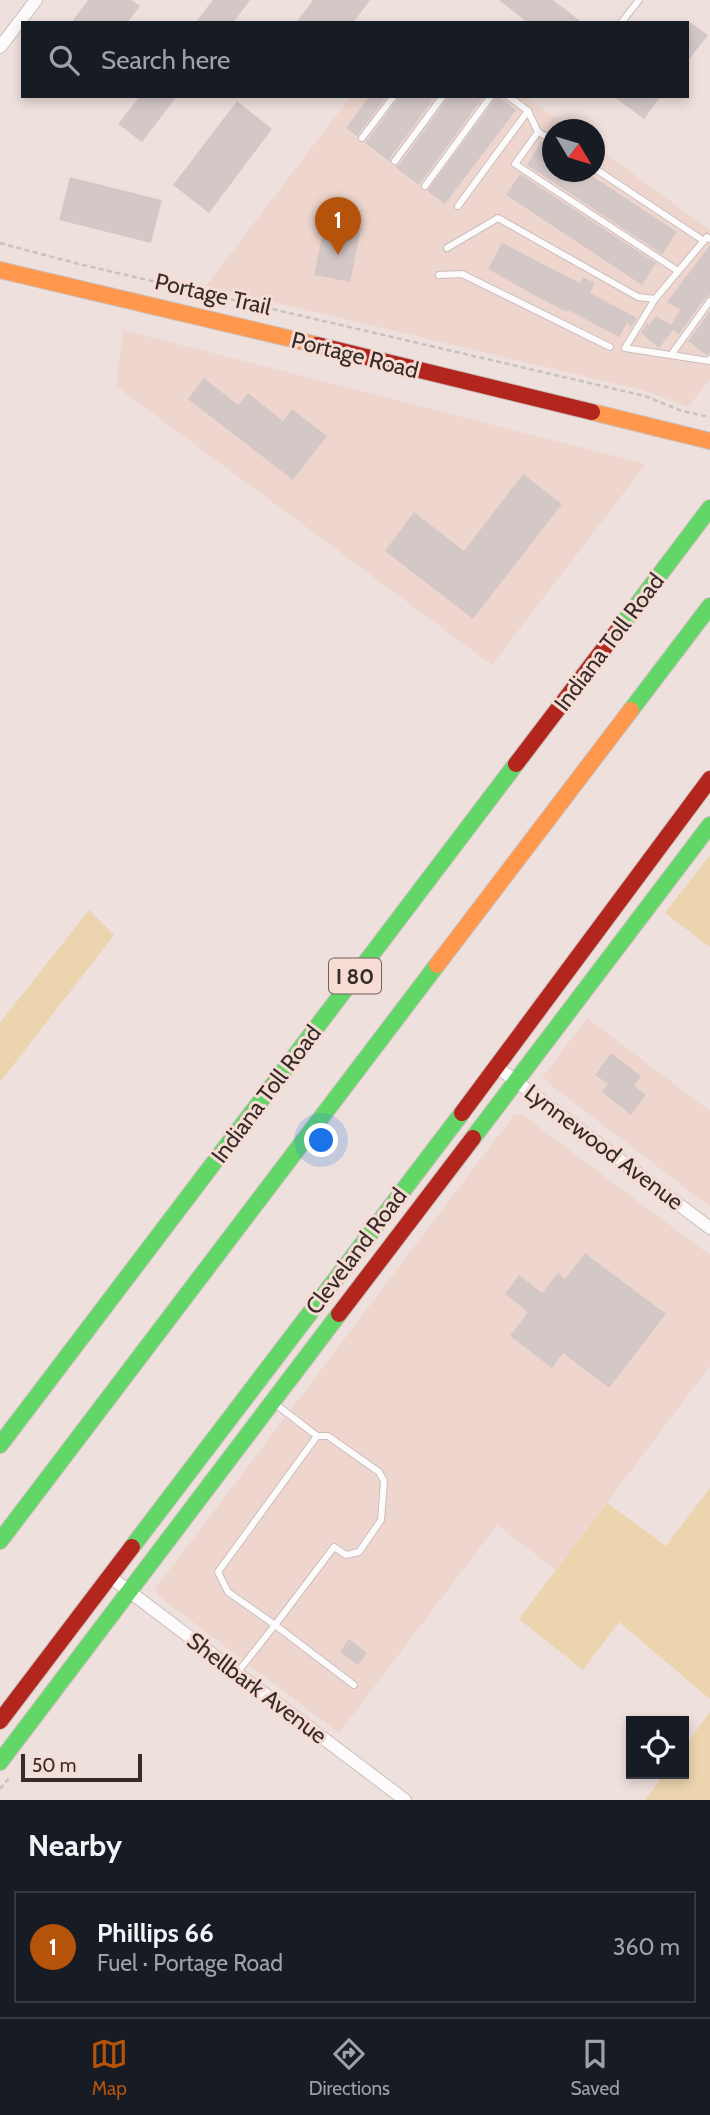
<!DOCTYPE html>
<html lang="en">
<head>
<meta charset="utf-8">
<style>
  :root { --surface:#171b24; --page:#242831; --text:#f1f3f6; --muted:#9ea1a6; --line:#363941; --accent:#b45309 }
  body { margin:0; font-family:Cabin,sans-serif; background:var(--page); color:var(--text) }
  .controls { position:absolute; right:21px; bottom:21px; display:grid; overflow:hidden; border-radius:0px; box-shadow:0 4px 10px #0003 }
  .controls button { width:63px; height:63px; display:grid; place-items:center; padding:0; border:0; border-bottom:2px solid var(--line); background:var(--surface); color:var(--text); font:35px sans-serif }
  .compass { position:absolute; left:542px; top:119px; width:63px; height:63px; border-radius:50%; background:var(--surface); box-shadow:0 4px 10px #0003; rotate:128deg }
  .scale { position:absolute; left:21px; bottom:18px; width:121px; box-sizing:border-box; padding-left:7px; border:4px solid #362c29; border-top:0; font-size:19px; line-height:24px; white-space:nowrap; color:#362c29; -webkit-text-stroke:5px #f6dcd4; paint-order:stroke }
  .you { position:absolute; left:322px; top:1141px; width:24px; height:24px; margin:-18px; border:5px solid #fff; border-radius:50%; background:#1a73e8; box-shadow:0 0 0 10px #1a73e833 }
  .badge { display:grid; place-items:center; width:46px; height:46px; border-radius:50%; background:var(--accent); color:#fff; font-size:23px; font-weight:700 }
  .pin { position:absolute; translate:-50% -58px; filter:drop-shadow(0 2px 4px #0008) }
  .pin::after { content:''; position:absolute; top:37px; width:24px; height:21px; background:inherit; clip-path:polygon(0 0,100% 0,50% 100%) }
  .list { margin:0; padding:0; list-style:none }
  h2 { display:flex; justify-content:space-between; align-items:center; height:91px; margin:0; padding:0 28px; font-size:30px }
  h2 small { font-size:23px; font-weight:400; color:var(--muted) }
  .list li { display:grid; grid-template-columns:46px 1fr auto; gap:21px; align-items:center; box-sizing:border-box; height:112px; margin:0 14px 14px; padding:0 14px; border:2px solid var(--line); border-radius:0px }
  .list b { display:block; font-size:26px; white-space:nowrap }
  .list p { margin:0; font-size:23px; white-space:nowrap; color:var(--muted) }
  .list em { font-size:23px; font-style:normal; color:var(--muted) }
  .icon { flex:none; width:38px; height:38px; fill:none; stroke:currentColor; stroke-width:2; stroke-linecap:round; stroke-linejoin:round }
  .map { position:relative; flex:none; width:710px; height:1800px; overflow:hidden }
  .search { position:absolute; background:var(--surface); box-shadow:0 4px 10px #0003; left:21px; right:21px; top:21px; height:77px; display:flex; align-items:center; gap:18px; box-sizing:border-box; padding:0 24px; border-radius:0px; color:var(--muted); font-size:26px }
  .sheet { height:217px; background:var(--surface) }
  nav { display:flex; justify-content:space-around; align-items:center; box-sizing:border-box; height:98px; border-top:2px solid var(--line); background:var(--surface); font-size:19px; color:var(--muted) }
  nav a { display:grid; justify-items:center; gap:4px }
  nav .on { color:var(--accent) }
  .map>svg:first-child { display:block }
  .built { fill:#eed6ce }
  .green { fill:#ecd4ae }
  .building { fill:#d4c8c7 }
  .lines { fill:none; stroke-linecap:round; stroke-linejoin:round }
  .lane-casing { stroke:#cabfbc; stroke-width:8 }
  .street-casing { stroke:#cabfbc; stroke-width:14 }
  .fast-casing { stroke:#cabfbc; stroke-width:18 }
  .slow-casing { stroke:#cabfbc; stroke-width:18 }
  .jam-casing { stroke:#cabfbc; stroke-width:18 }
  .path { stroke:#c6c2c0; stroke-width:2.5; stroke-dasharray:5 3.5; stroke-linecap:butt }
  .lane { stroke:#fcfafa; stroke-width:6 }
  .street { stroke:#fcfafa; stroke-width:12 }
  .fast { stroke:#63d668; stroke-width:16 }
  .slow { stroke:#ff974d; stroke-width:16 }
  .jam { stroke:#b3261e; stroke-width:16 }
  .labels { text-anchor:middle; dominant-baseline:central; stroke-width:6; stroke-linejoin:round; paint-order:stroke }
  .shield { fill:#f6dcd4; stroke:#70615c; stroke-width:2 }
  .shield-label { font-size:21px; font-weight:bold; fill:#362c29 }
  .street-label { font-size:23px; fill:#362c29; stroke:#f6dcd4 }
</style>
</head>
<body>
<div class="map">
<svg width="710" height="1800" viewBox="0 0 710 1800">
  <rect width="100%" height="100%" fill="#eee0dc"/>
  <g class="built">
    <path d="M351,96H525L571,129L552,130V172H594L595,146L710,230V379L688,407L642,390L206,286Z"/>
    <path d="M123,330L646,464L492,665L116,386Z"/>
    <path d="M587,1018L710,1111V1207L542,1078Z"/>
    <path d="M521,1114L710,1255V1366L556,1570L497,1525L339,1733L160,1597L155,1589L514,1115Z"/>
  </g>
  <g class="green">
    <path d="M710,855V947L665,913Z"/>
    <path d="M89,910L114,935L0,1082V1023Z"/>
    <path d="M710,1488V1699L619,1622L583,1670L519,1619L607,1503L666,1546Z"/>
    <path d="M710,1712V1800H645L664,1774H684V1747Z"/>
  </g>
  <g class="building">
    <path d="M88,0H131L140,6L127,23H71Z"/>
    <path d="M213,0H250L233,23H195Z"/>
    <path d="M313,0H370L353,23H296Z"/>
    <path d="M499,0H553L583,23H528Z"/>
    <path d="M687,20L708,35L687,62Z"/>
    <path d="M140,96H177L142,142L118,124Z"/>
    <path d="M370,96H387L357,136L346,128Z"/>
    <path d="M400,96H436L390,158V162L365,143Z"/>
    <path d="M449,96H484L419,185L395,167L400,164Z"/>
    <path d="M497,96L516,110L445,204L427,191Z"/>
    <path d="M613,96H661L644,119Z"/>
    <path d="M237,101L272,129L209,213L173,185Z"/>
    <path d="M541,142L552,149V172H586L677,232L662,254L527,165Z"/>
    <path d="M520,174L656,263L642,285L506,195Z"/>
    <path d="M70,177L162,200L151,243L59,220Z"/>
    <path d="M325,222L361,229L350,282L314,275Z"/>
    <path d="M502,243L580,283L583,277L595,283L590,293L637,318L631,327L627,323L619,337L568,310L567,312L534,295L488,269Z"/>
    <path d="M710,245V295L705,298L679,334L673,330L659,348L641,333L647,323L649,325L656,316L671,325L680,310L667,302Z"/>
    <path d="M710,311V353L706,355L688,341Z"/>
    <path d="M204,378L238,405L248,393L283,421L292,409L327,436L293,480L188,399Z"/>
    <path d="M523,474L562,504L473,619L385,551L414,512L464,551Z"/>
    <path d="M611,1053L641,1076L634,1086L646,1095L631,1115L602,1092L608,1084L595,1075Z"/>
    <path d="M585,1253L666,1314L609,1388L563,1353L552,1368L510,1336L528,1312L505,1294L519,1275L542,1293L558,1273L565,1279Z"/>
    <path d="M349,1639L367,1653L358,1665L340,1652Z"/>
  </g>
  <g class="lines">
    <defs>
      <g id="lane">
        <path d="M621,23L639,0"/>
        <path d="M508,96L528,111L538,132"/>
        <path d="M362,138L394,96"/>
        <path d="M552,140L538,132L515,164L678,271"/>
        <path d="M395,161L443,96"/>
        <path d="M594,168L704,241"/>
        <path d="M425,186L491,96"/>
        <path d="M458,206L528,111"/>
        <path d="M710,239L707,237L655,299L625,348L709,361L710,359"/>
        <path d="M447,248L498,218L638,297L655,299"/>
        <path d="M439,275L462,274L610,347"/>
        <path d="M671,355L710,301"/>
        <path d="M274,1403L317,1436"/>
        <path d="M317,1436H328L379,1472L384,1481L381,1520L359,1552L346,1555L334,1547L275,1625L228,1592L218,1572Z"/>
        <path d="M237,1673L275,1625L354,1685"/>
      </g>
      <g id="street">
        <path d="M0,47L36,0"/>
        <path d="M497,1067L710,1228"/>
        <path d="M109,1576L405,1800"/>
      </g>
      <g id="fast">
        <path d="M621,626L710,508"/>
        <path d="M631,710L710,606"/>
        <path d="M473,1138L710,825"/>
        <path d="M0,1445L516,764"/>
        <path d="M0,1541L437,965"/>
        <path d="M132,1547L462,1113"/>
        <path d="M0,1762L339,1314"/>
      </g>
      <g id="slow">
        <path d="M0,270L317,345"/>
        <path d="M592,412L710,441"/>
        <path d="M437,965L631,710"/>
      </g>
      <g id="jam">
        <path d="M317,345L592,412"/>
        <path d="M516,764L621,626"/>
        <path d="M462,1113L710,779"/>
        <path d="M339,1314L473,1138"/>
        <path d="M0,1721L132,1547"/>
      </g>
    </defs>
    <use href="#lane" class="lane-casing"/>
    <use href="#street" class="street-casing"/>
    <use href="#fast" class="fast-casing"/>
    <use href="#slow" class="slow-casing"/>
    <use href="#jam" class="jam-casing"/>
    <g class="path">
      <path d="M0,243L79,264L645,396L682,411L710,417"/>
      <path d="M0,1789L9,1778"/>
    </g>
    <use href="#lane" class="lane"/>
    <use href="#street" class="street"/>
    <use href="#fast" class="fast"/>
    <use href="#slow" class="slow"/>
    <use href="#jam" class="jam"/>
  </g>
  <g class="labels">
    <rect class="shield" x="329" y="958.5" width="52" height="35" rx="5"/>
    <g class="shield-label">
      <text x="355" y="976">I 80</text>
    </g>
    <g class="street-label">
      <text transform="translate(213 294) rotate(13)">Portage Trail</text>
      <text transform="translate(355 355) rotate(14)">Portage Road</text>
      <text transform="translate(609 642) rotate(-53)">Indiana Toll Road</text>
      <text transform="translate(266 1094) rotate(-53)">Indiana Toll Road</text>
      <text transform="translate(604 1147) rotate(37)">Lynnewood Avenue</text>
      <text transform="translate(356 1251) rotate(-53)">Cleveland Road</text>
      <text transform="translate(257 1688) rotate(37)">Shellbark Avenue</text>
    </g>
  </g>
</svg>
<div class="controls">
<button><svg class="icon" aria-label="locate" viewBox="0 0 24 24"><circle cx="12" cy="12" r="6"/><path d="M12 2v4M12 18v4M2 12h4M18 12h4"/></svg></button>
</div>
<svg class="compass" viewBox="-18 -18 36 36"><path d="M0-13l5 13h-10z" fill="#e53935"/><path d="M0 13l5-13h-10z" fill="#9ea1a6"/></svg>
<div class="scale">50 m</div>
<div class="you"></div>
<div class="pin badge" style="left:338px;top:255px">1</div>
<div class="search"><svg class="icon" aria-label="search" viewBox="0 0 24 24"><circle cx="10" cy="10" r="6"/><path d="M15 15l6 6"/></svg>Search here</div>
</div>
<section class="sheet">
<h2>Nearby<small></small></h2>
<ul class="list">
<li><span class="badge">1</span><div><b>Phillips 66</b><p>Fuel · Portage Road</p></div><em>360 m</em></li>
</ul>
</section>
<nav>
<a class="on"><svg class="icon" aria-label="map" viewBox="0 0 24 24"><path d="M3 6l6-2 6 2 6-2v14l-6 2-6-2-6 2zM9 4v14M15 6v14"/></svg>Map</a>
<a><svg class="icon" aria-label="directions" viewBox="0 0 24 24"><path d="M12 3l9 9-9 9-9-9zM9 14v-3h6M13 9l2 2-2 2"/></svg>Directions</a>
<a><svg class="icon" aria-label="saved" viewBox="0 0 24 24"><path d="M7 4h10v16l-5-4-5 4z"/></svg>Saved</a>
</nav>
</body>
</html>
